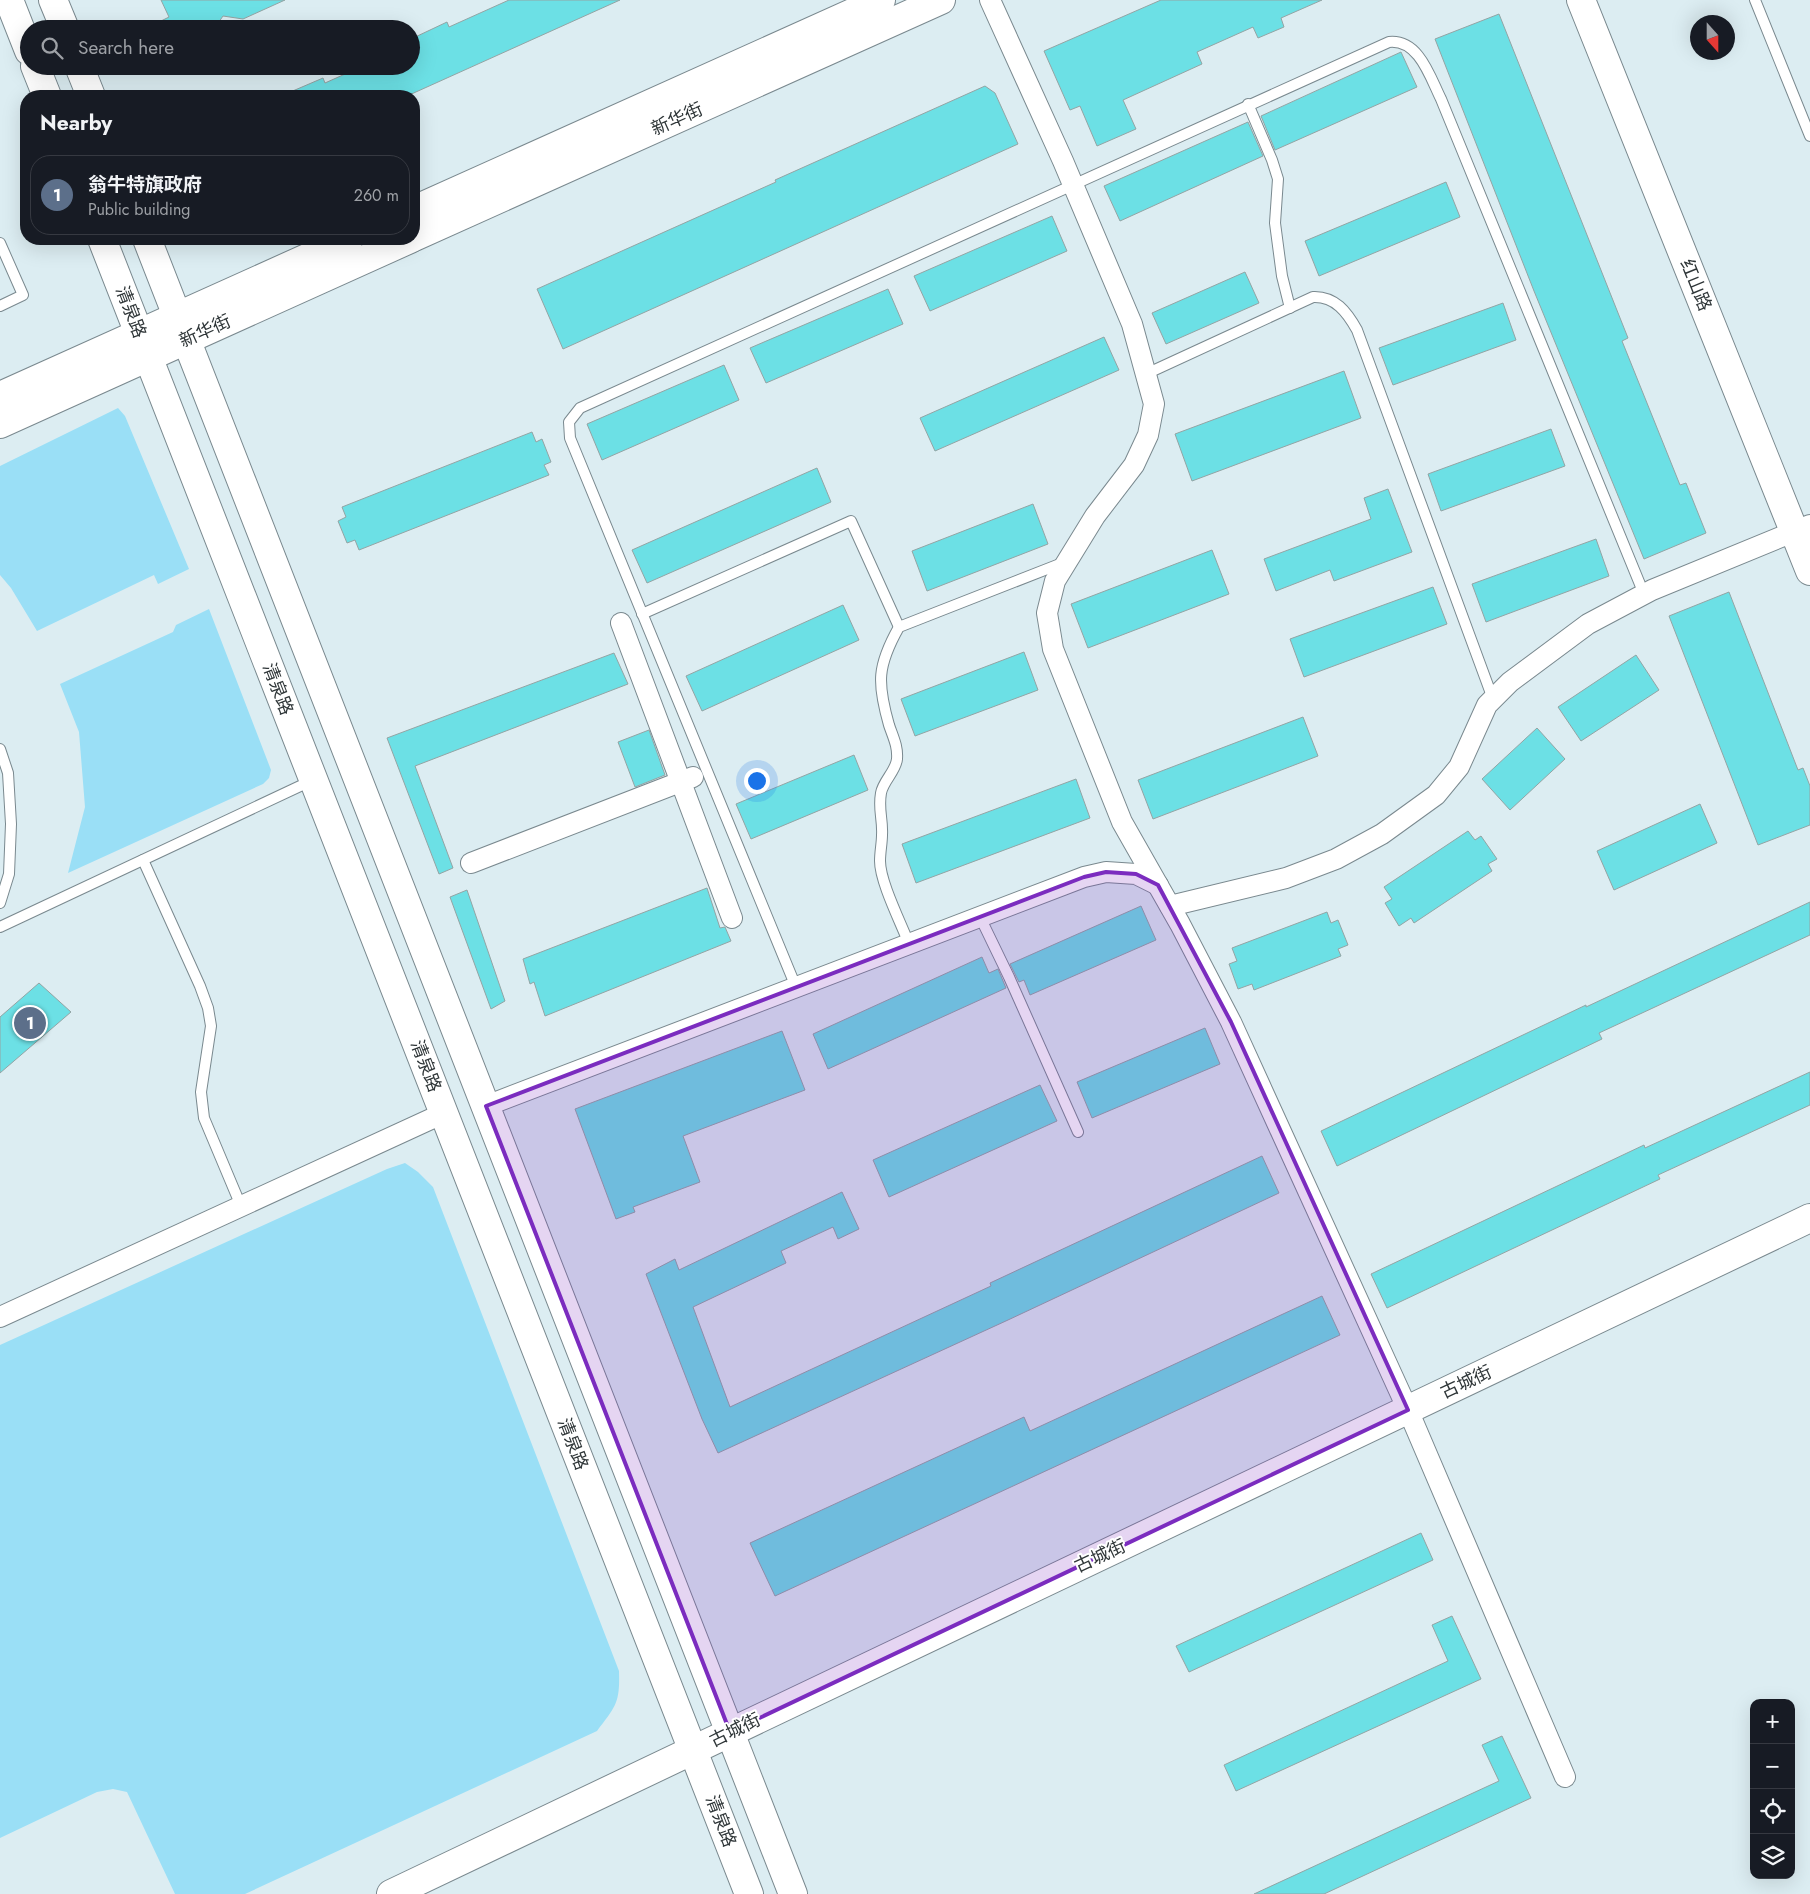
<!DOCTYPE html>
<html lang="en">
<head>
<meta charset="utf-8">
<style>
  :root { --surface:#171b24; --page:#242831; --text:#f1f3f6; --muted:#9ea1a6; --line:#363941; --accent:#acae99 }
  body { margin:0; font-family:Jost,"Noto Sans SC",sans-serif; background:var(--page); color:var(--text) }
  .controls { position:absolute; right:15px; bottom:15px; display:grid; overflow:hidden; border-radius:10px; box-shadow:0 5px 20px #0002 }
  .controls button { width:45px; height:45px; display:grid; place-items:center; padding:0; border:0; border-bottom:1px solid var(--line); background:var(--surface); color:var(--text); font:25px sans-serif }
  .compass { position:absolute; left:1690px; top:15px; width:45px; height:45px; border-radius:50%; background:var(--surface); box-shadow:0 5px 20px #0002; rotate:159deg }
  .you { position:absolute; left:756px; top:780px; width:18px; height:18px; margin:-12px; border:4px solid #fff; border-radius:50%; background:#1a73e8; box-shadow:0 0 0 8px #1a73e833 }
  .badge { display:grid; place-items:center; width:32px; height:32px; border-radius:50%; background:var(--accent); color:#fff; font-size:16px; font-weight:700 }
  .pin { position:absolute; translate:-50% -50%; border:2px solid #fff; box-shadow:0 1px 5px #0006 }
  .list { margin:0; padding:0; list-style:none }
  h2 { display:flex; justify-content:space-between; align-items:center; height:65px; margin:0; padding:0 20px; font-size:21px }
  h2 small { font-size:16px; font-weight:400; color:var(--muted) }
  .list li { display:grid; grid-template-columns:32px 1fr auto; gap:15px; align-items:center; box-sizing:border-box; height:80px; margin:0 10px 10px; padding:0 10px; border:1px solid var(--line); border-radius:20px }
  .list b { display:block; font-size:19px; white-space:nowrap }
  .list p { margin:0; font-size:16px; white-space:nowrap; color:var(--muted) }
  .list em { font-size:16px; font-style:normal; color:var(--muted) }
  .icon { flex:none; width:28px; height:28px; fill:none; stroke:currentColor; stroke-width:2; stroke-linecap:round; stroke-linejoin:round }
  .map { position:relative; flex:none; width:1810px; height:1894px; overflow:hidden }
  .search { position:absolute; background:var(--surface); box-shadow:0 5px 20px #0002; left:20px; top:20px; width:400px; height:55px; display:flex; align-items:center; gap:12px; box-sizing:border-box; padding:0 18px; border-radius:28px; color:var(--muted); font-size:19px }
  .panel { position:absolute; background:var(--surface); box-shadow:0 5px 20px #0002; left:20px; top:90px; width:400px; height:155px; border-radius:20px }
  .map>svg:first-child { display:block }
  .green { fill:#9adff6 }
  .building { fill:#6ce0e5; stroke:#93a4a4 }
  .lines { fill:none; stroke-linecap:round; stroke-linejoin:round }
  .lane-casing { stroke:#7a898f; stroke-width:12 }
  .street-casing { stroke:#7a898f; stroke-width:22 }
  .secondary-casing { stroke:#7a898f; stroke-width:30 }
  .lane { stroke:#fff; stroke-width:10 }
  .street { stroke:#fff; stroke-width:20 }
  .secondary { stroke:#fff; stroke-width:28 }
  .marked { fill:#7b2cbf; fill-opacity:0.2; stroke:#7b2cbf; stroke-width:4; stroke-linejoin:round }
  .labels { text-anchor:middle; dominant-baseline:central; stroke-width:4; stroke-linejoin:round; paint-order:stroke }
  .street-label { font-size:18px; fill:#2f3638; stroke:#fff }
</style>
</head>
<body>
<div class="map">
<svg width="1810" height="1894" viewBox="0 0 1810 1894">
  <rect width="100%" height="100%" fill="#dcedf2"/>
  <g class="green">
    <path d="M118,408L125,416L189,569L158,584L154,575L37,631L11,588L0,575V466Z"/>
    <path d="M209,609L271,770L269,778L263,784L68,873L85,807L79,732L60,684L173,632L176,625Z"/>
    <path d="M405,1163L418,1172L433,1187L619,1671C620,1703 616,1706 597,1731L245,1894H175L127,1792L113,1789L97,1792L0,1838V1345L387,1169Z"/>
  </g>
  <g class="building">
    <path d="M161,0H285L243,19L223,16L214,29H145L169,17Z"/>
    <path d="M509,0H620L407,96H281L323,78L325,83L363,66H411V39L447,22L449,27Z"/>
    <path d="M1161,0H1322L1281,18L1284,27L1258,38L1253,27L1197,52L1202,64L1123,100L1136,129L1097,146L1080,106L1070,110L1044,51Z"/>
    <path d="M1499,14L1628,338L1622,341L1680,485L1686,483L1706,533L1644,559L1534,291L1435,39Z"/>
    <path d="M1401,52L1417,87L1275,150L1261,116Z"/>
    <path d="M985,86L995,93L1018,144L563,349L537,289L776,182L775,180Z"/>
    <path d="M1248,122L1263,156L1120,221L1104,186Z"/>
    <path d="M1446,182L1460,217L1319,276L1305,241Z"/>
    <path d="M1052,216L1067,251L930,311L914,276Z"/>
    <path d="M1245,272L1259,303L1166,344L1152,313Z"/>
    <path d="M888,289L903,324L766,383L750,348Z"/>
    <path d="M1503,303L1516,340L1393,385L1379,348Z"/>
    <path d="M1104,337L1119,370L935,451L920,418Z"/>
    <path d="M724,365L739,400L602,460L587,424Z"/>
    <path d="M1344,371L1361,418L1192,481L1175,434Z"/>
    <path d="M1551,429L1565,466L1441,511L1428,474Z"/>
    <path d="M532,432L536,442L542,439L551,462L544,465L549,475L359,550L355,540L347,543L338,521L346,517L342,507Z"/>
    <path d="M817,468L831,502L647,583L632,550Z"/>
    <path d="M1388,489L1412,552L1334,581L1330,570L1276,591L1264,559L1371,519L1364,498Z"/>
    <path d="M1033,504L1048,544L927,591L912,551Z"/>
    <path d="M1596,539L1609,576L1486,622L1472,584Z"/>
    <path d="M1212,550L1229,594L1088,648L1071,604Z"/>
    <path d="M1433,587L1447,624L1304,677L1290,639Z"/>
    <path d="M1729,592L1798,770L1803,768L1810,786V825L1758,845L1669,616Z"/>
    <path d="M843,605L859,640L702,711L686,676Z"/>
    <path d="M1024,652L1038,690L915,736L901,699Z"/>
    <path d="M614,653L628,684L415,766L453,868L439,874L387,738Z"/>
    <path d="M1636,655L1659,690L1581,741L1558,707Z"/>
    <path d="M1303,717L1318,756L1153,819L1138,780Z"/>
    <path d="M1537,728L1565,759L1510,810L1482,779Z"/>
    <path d="M649,730L665,775L635,787L618,742Z"/>
    <path d="M854,755L868,790L751,839L736,804Z"/>
    <path d="M1076,779L1090,818L916,883L902,844Z"/>
    <path d="M1700,804L1717,843L1614,890L1597,851Z"/>
    <path d="M1468,831L1475,840L1481,836L1497,859L1488,864L1492,871L1414,923L1411,918L1399,926L1385,903L1392,899L1384,887Z"/>
    <path d="M707,888L720,928L725,927L731,941L545,1016L534,982L530,984L523,959Z"/>
    <path d="M467,890L505,1001L491,1009L450,897Z"/>
    <path d="M1810,902V935L1599,1033L1602,1039L1337,1166L1321,1131L1586,1005V1007Z"/>
    <path d="M1141,906L1156,940L1030,995L1024,980L1019,982L1010,964Z"/>
    <path d="M1327,912L1331,923L1338,920L1348,945L1338,949L1341,956L1254,990L1252,984L1238,989L1229,964L1237,961L1232,948Z"/>
    <path d="M982,957L989,973L998,969L1006,988L828,1069L813,1034Z"/>
    <path d="M39,983L71,1012L0,1073V1017Z"/>
    <path d="M1205,1028L1220,1064L1092,1118L1077,1082Z"/>
    <path d="M782,1031L805,1090L683,1136L700,1182L633,1207L635,1212L616,1219L575,1109Z"/>
    <path d="M1810,1072V1105L1658,1175L1660,1179L1387,1308L1371,1274L1644,1145L1645,1148Z"/>
    <path d="M1040,1085L1057,1121L889,1197L873,1160Z"/>
    <path d="M1262,1156L1279,1193L1008,1320L718,1453L702,1419L646,1274L675,1259L679,1270L842,1192L859,1229L838,1239L833,1227L781,1251L786,1263L693,1307L730,1407L991,1286L990,1283Z"/>
    <path d="M1322,1296L1340,1335L775,1596L750,1543L1024,1417L1030,1431Z"/>
    <path d="M1421,1533L1433,1560L1189,1672L1176,1646Z"/>
    <path d="M1452,1616L1481,1679L1236,1791L1224,1765L1448,1661L1432,1625Z"/>
    <path d="M1502,1736L1531,1798L1324,1894H1254L1499,1781L1482,1745Z"/>
  </g>
  <g class="lines">
    <defs>
      <g id="lane">
        <path d="M1755,0L1810,136"/>
        <path d="M1248,104L1272,160L1278,179L1275,223L1282,276L1290,308"/>
        <path d="M0,243L23,295L0,306"/>
        <path d="M1146,374L1313,297C1335,296 1347,312 1357,330L1493,699"/>
        <path d="M642,614L851,521L899,627"/>
        <path d="M0,749L8,773L11,824L9,874L0,903"/>
        <path d="M143,860L200,986L208,1008L211,1026L201,1092L204,1118L241,1206"/>
        <path d="M980,917L1009,977L1078,1132"/>
        <path d="M0,927L313,780"/>
        <path d="M909,944C901,923 880,882 880,861C880,852 882,843 882,835C883,819 878,810 881,793C883,781 896,771 897,759C898,746 893,737 889,725C877,683 877,666 899,627L1065,562"/>
        <path d="M796,987L570,438L569,422L580,408C850,288 1118,162 1389,42C1419,39 1430,77 1441,99L1644,594"/>
      </g>
      <g id="street">
        <path d="M990,0L1063,161L1132,324L1154,404L1148,435L1134,465L1095,516L1055,581L1047,613L1053,649L1122,822L1180,924L1231,1022L1408,1410L1565,1777"/>
        <path d="M621,623L732,918"/>
        <path d="M471,863L693,777"/>
        <path d="M1170,906L1286,878L1336,859L1382,834L1436,795L1459,767L1487,705L1510,682L1588,624L1652,590L1810,525"/>
        <path d="M486,1106L1084,877L1106,872L1136,874L1158,885"/>
        <path d="M0,1317L444,1113"/>
      </g>
      <g id="secondary">
        <path d="M9,0L29,51"/>
        <path d="M53,0L65,29"/>
        <path d="M1581,0L1810,571"/>
        <path d="M35,66L47,96"/>
        <path d="M79,66L91,96"/>
        <path d="M414,210L881,0"/>
        <path d="M414,237L941,0"/>
        <path d="M102,239L749,1894"/>
        <path d="M147,239L793,1894"/>
        <path d="M0,396L349,239"/>
        <path d="M0,424L410,239"/>
        <path d="M391,1894L1810,1218"/>
      </g>
    </defs>
    <use href="#lane" class="lane-casing"/>
    <use href="#street" class="street-casing"/>
    <use href="#secondary" class="secondary-casing"/>
    <use href="#lane" class="lane"/>
    <use href="#street" class="street"/>
    <use href="#secondary" class="secondary"/>
  </g>
  <path class="marked" d="M1106,872L1136,874L1158,885L1231,1022L1408,1410L730,1732L486,1106L1084,877Z"/>
  <g class="labels">
    <g class="street-label">
      <text transform="translate(677 119) rotate(-24)">新华街</text>
      <text transform="translate(1696 285) rotate(68)">红山路</text>
      <text transform="translate(131 312) rotate(69)">清泉路</text>
      <text transform="translate(205 331) rotate(-24)">新华街</text>
      <text transform="translate(278 689) rotate(69)">清泉路</text>
      <text transform="translate(426 1066) rotate(69)">清泉路</text>
      <text transform="translate(1466 1382) rotate(-25)">古城街</text>
      <text transform="translate(573 1444) rotate(69)">清泉路</text>
      <text transform="translate(1100 1556) rotate(-25)">古城街</text>
      <text transform="translate(735 1730) rotate(-26)">古城街</text>
      <text transform="translate(721 1821) rotate(69)">清泉路</text>
    </g>
  </g>
</svg>
<div class="controls">
<button>+</button>
<button>−</button>
<button><svg class="icon" aria-label="locate" viewBox="0 0 24 24"><circle cx="12" cy="12" r="6"/><path d="M12 2v4M12 18v4M2 12h4M18 12h4"/></svg></button>
<button><svg class="icon" aria-label="layers" viewBox="0 0 24 24"><path d="M12 4l9 5-9 5-9-5zM3 14l9 5 9-5"/></svg></button>
</div>
<svg class="compass" viewBox="-18 -18 36 36"><path d="M0-13l5 13h-10z" fill="#e53935"/><path d="M0 13l5-13h-10z" fill="#9ea1a6"/></svg>
<div class="you"></div>
<div class="pin badge" style="left:30px;top:1023px;background:#5c6f8a">1</div>
<div class="search"><svg class="icon" aria-label="search" viewBox="0 0 24 24"><circle cx="10" cy="10" r="6"/><path d="M15 15l6 6"/></svg>Search here</div>
<section class="panel">
<h2>Nearby<small></small></h2>
<ul class="list">
<li><span class="badge" style="background:#5c6f8a">1</span><div><b>翁牛特旗政府</b><p>Public building</p></div><em>260 m</em></li>
</ul>
</section>
</div>
</body>
</html>
